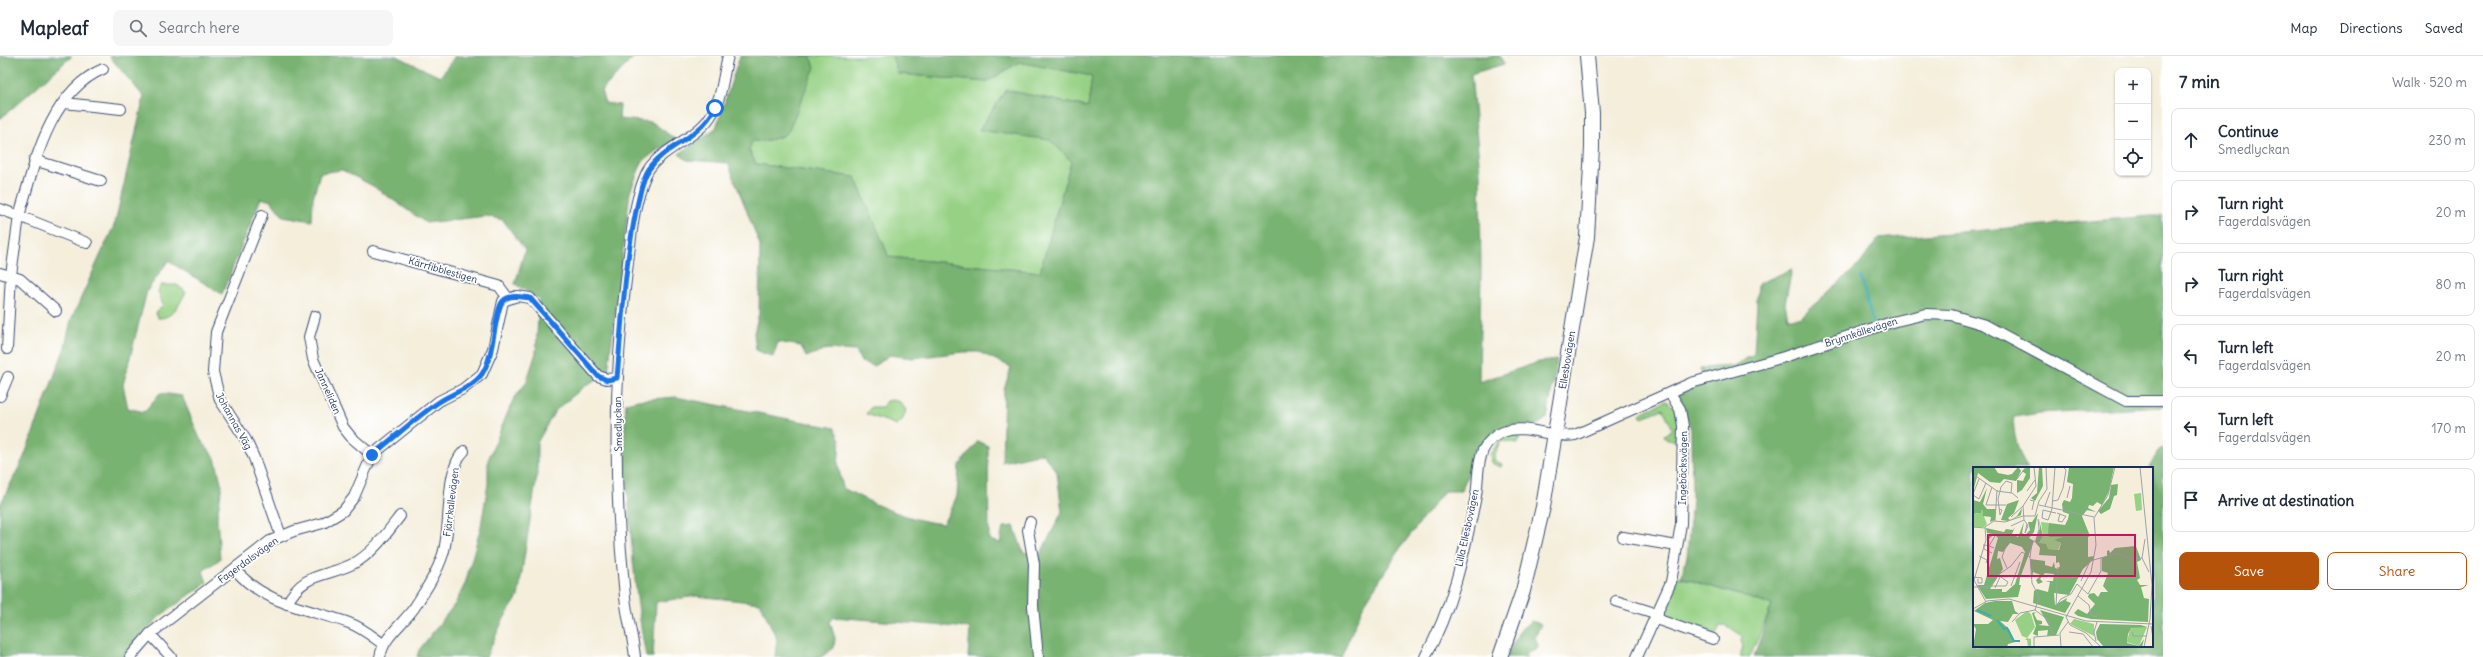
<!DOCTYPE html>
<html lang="en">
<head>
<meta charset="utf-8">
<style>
  :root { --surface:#fff; --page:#f6f6f7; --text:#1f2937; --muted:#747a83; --line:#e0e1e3; --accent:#b45309 }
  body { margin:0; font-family:Delius,sans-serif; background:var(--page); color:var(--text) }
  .controls { position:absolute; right:12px; top:12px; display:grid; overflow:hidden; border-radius:8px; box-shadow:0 1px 3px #0004 }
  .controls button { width:36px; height:36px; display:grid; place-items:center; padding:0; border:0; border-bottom:1px solid var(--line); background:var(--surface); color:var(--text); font:20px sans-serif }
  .stop { position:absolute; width:12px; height:12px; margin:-9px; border:3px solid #1a73e8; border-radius:50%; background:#fff }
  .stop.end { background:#1a73e8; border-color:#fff; box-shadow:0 1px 4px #0008 }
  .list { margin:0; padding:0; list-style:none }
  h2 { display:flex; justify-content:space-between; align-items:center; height:52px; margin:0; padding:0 16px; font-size:17px }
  h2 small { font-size:13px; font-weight:400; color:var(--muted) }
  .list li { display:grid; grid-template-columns:26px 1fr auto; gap:12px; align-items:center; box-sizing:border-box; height:64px; margin:0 8px 8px; padding:0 8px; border:1px solid var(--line); border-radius:8px }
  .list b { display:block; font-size:15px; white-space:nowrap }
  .list p { margin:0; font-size:13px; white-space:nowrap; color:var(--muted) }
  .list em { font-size:13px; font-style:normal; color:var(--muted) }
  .actions { display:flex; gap:8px; padding:12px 16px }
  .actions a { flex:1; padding:9px 0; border:1px solid var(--accent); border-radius:8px; text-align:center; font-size:14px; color:var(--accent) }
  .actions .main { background:var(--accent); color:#fff }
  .icon { flex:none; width:22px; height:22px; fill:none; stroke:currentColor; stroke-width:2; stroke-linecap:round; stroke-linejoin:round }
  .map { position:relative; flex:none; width:2163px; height:601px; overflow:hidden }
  header { display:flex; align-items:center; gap:24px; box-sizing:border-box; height:56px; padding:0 20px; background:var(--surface); border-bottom:1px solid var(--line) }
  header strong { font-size:19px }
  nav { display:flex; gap:22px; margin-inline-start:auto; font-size:14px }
  .search { width:280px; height:36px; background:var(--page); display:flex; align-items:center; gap:10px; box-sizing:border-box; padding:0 14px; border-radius:8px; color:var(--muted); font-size:15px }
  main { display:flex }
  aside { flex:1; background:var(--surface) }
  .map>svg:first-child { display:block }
  .green { fill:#97d185; stroke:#598072 }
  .forest { fill:#79b372; stroke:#4a7168 }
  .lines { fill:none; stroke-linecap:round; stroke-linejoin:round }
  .stream { stroke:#3aacb3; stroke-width:2.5 }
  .street-casing { stroke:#3c4c71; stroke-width:12 }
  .secondary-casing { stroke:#3c4c71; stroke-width:16 }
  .street { stroke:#fff; stroke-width:10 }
  .secondary { stroke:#fff; stroke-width:14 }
  .route { stroke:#1a73e8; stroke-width:5 }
  .labels { text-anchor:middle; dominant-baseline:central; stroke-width:3.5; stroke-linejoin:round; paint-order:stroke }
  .street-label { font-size:10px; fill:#1b2f5e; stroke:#fff }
  .inset-river { fill:none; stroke:#3aacb3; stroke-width:2 }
  .inset-road { fill:none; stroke:#9da2a9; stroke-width:1 }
  .view { fill:#c2185b; fill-opacity:0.15; stroke:#c2185b; stroke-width:2 }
  .inset-edge { fill:none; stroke:#1b2f5e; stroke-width:2 }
</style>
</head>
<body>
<header>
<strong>Mapleaf</strong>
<div class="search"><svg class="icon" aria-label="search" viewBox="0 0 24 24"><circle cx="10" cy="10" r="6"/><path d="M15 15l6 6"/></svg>Search here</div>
<nav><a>Map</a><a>Directions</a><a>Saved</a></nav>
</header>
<main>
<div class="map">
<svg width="2163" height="601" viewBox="0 0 2163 601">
  <rect width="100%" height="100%" fill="#fff"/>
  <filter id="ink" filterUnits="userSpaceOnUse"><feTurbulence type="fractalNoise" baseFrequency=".025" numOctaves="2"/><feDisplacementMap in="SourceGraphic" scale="8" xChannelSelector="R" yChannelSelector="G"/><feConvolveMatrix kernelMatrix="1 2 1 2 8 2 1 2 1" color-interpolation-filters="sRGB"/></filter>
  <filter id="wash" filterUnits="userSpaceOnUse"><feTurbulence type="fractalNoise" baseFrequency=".012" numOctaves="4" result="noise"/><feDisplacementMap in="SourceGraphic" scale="16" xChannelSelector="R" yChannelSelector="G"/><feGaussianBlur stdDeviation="0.9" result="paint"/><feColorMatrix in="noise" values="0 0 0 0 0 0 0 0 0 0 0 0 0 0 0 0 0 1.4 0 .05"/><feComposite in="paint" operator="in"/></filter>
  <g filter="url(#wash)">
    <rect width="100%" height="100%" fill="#f4eedb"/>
    <g class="green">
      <path d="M810,0H892L899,18L987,26L1019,6L1092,20L1088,51L1006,34L980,73L1050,84L1071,105L1040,216L889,201L855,121L756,108L749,94L752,85H764L783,80L815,11Z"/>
      <path d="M161,229H177L186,236C180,247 173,263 158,262L155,257L163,249L158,235Z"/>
      <path d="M892,344L900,346L906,354L903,363L897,369L866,358L871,351H882L886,345Z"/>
      <path d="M1666,345C1681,353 1679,369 1678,384H1667L1664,379L1673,373L1663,353L1642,361L1640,358Z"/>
      <path d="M1520,378L1518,387L1502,385L1498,389L1494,404L1502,408L1501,411L1491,407L1490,398L1500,385L1498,383L1505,379Z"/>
      <path d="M1675,520L1772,549L1750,601L1740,600L1743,591L1741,584L1743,580L1726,569L1720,570L1715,580L1662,561Z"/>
    </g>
    <g class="forest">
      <path d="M0,0H72L0,63Z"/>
      <path d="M109,0H397L440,21L455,0H635L601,35L605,47L620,49L619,63L652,66L675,83L673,86L656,95L642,106L630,136L608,316L585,330L555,355L537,387V419L518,541L503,564L486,601H417L419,594L455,548L465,528L481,470L488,428V404L513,344L526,327L536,297L539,243L515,228L525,194L503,164L486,160L426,167L373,130L342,114L320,117L313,142L312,165L283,160L271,145L261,142L222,238L168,205L147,235L123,329L128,352L144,356L160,337L182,340L200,383L215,402L222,430L217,461L220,503L203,515L207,527L160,560L122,601H0V449L24,401L65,291L71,264L115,167L144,41Z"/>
      <path d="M740,0H810L815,11L788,76C778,84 765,85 752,85L749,95L756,108L855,121L889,201L1040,216L1071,105L1050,84L979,74L1006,34L1088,51L1092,20L1019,6L987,26L898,18L892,0H1500L1504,8L1471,18L1480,117L1481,219L1479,326L1539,306L1557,304L1547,362L1537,369C1530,369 1523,368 1516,369C1483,371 1472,410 1461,435H1444L1401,491L1363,550L1341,601H968L970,572L834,561L830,566L835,582L834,592L821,601H775L777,583L760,547L696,540L656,546L653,601H646C637,551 632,501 629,450C626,416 623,382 626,347L638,344L676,341L835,372L840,384L838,409L843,432C875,449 907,464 943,468L957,440L959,410L978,385L988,390L989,484L1000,487L1003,471L1014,470L1023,496L1040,499L1062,456L1057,416L1042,397L1002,406L1004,334L1011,311L979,296H963L913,302L890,299L874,310L861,306L856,295L827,293L806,301L801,290L778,286L773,301L756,294L754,277L759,257L760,189L728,107L687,104L679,98L716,72Z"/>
      <path d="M2163,159V350L2040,357L2014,361C2011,371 2020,405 2028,412H1974V590H2152V412H2149L2158,396L2163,392V601H1754L1772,549L1681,521L1687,501L1692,443L1691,373L1678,338L1703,328L1700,312L1733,310L1754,298L1758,228L1792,213L1785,247L1788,262H1799L1860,208L1878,183Z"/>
      <path d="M1531,565L1541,568L1535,581L1538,589L1537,593L1526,598L1527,601H1506L1520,574Z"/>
    </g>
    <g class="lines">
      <path class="stream" d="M1861,221L1873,268"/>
    </g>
  </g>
  <g filter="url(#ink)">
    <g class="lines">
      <defs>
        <g id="street">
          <path d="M64,47L121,53"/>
          <path d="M34,104L101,125"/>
          <path d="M0,153L19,160L11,219L7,293"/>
          <path d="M262,159L216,276L213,316L220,344L246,384L254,402L281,480"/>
          <path d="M87,187L19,160C34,110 49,36 103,13"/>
          <path d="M373,195L499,230L508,242"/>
          <path d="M0,217L20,223L56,255"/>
          <path d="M315,260L309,281L313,303L343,371L351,381L372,399"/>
          <path d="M0,340L8,321"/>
          <path d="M1030,466L1028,474L1034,508L1033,550L1038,601"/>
          <path d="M1623,481L1677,490"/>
          <path d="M235,513C262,548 310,553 349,567C361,571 372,580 383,588"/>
          <path d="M1616,545L1658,558"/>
          <path d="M287,548C304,513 331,522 358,505C375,494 387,477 400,460"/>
          <path d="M1656,563L1713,583"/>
          <path d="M150,578L171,601"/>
          <path d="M130,601L150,578L270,485L294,475L323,467L343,455L354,441L372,399L439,345L463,333L482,318L493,293L503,245L517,240L530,242L598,320L607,323L617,322"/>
          <path d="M380,601C384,580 402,569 414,552C425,535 437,517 443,498C452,470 444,414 464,395"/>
          <path d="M635,601C633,581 627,561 625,541C614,434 613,322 627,215C631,183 633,148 646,118C657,94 695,84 710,61C722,44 723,19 728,0"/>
          <path d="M1425,601C1452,554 1464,498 1475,445C1479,428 1476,410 1483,394C1487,386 1495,379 1503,376C1526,367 1551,383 1575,379L1691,327L1784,301L1892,266L1926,258L1951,259L1985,269L2126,345H2163"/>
          <path d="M1637,601L1671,526L1681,468L1683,370L1680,353L1670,337"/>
        </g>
        <path id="secondary" d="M1500,601L1523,535L1543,451L1587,181L1592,92V57L1587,0"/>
      </defs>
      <use href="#street" class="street-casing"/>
      <use href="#secondary" class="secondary-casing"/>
      <use href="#street" class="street"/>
      <use href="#secondary" class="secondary"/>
    </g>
  </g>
  <g class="lines" filter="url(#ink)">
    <path class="route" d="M372,399C394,382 415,362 439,346C452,337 472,332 482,318C495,299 494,255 503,245C510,238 522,241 530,242L598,320L607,324L617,322C622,265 625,206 637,150C640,138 642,123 649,113C666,88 699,84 715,52"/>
  </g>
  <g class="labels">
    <g class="street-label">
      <text transform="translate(443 214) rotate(16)">Kärrfibblestigen</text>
      <text transform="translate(1861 276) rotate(-18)">Brynnkällevägen</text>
      <text transform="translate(1567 304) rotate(-81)">Ellesbovägen</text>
      <text transform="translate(328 335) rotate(66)">Janneliden</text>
      <text transform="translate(234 365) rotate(61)">Johannas Väg</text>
      <text transform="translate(618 368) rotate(-91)">Smedlyckan</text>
      <text transform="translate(1683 412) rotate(-89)">Ingebäcksvägen</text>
      <text transform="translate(451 446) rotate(-83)">Fjärrkallevägen</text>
      <text transform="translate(1467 472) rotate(-78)">Lilla Ellesbovägen</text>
      <text transform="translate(248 504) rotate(-36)">Fagerdalsvägen</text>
    </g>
  </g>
  <g transform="translate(1973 411)">
    <rect width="180" height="180" fill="#f4eedb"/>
    <path d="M168,26L169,43L163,44L161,27ZM8,42L14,57L11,60H0V47H5ZM68,55L76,56V70H89L82,73L88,76L85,83L75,82L66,76L70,69ZM54,144L58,147L62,160L54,171L58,172V180H55L54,173H52L54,171L49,169L42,153ZM101,152L121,157V169L97,157ZM163,159L174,160L166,179L154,175L157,162Z" fill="#97d185"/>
    <path d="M0,0H21L25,6L35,8L39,7L45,0H51L46,1L48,4L43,14L31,12L27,16L17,15L5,6L0,25ZM54,0H57V11L49,23L44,26V13L50,14L53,7L49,4ZM66,0H69L70,19L62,34L58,31L64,26ZM96,0H141L136,24L129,38L124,35L120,39L116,38L115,41L123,45L114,43L109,49L117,69L115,70V90L121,89L120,93L110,102L96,128L81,126L82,138L94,131L93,134L98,136L92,146L60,136L61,124L64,122L75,125L77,115L72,114H80L81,107L72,106L67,112L70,115L65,117L63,113L68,108L60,105L59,111L57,92L72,94V98L79,100L81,95L82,101L85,102L87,99L86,95L83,96V89L66,88L67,81L62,75L67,61L66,52L70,69L66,76L73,77L75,82L86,83L88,76L81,73L89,70H76L75,66L76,56L92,58L95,52L96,47L90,45L89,37L91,33L97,35L99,31L100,17L94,15ZM145,17L144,28L141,29L137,42L128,47L125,44L136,31L138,18ZM14,21L10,37L14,42H23L22,53L17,55L18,50L10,49L9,42L8,46L0,47V33L7,35ZM46,33L41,46L35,51L37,53L44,49L49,41L48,48L35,54L28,53L34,37ZM65,46L61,65L56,71L61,74L47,111L46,118H48L45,130L13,132L4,118H11L25,71L21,67L15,73L14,68L19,67L14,66L13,61L31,65L33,62L40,63L42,60L39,67L45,70L51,55L49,66L52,68L57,63L55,55H59ZM37,76L49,80L52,85L42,117L33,125H29V122H17L30,102L27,91L24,92L25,84L30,85ZM163,79L168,93L164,95L167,111L164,113L167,118H176L168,120L171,131L176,132L175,155L118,152L105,149L101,146L105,142L114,147L122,137L115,130L116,127L121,126L125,130L128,125H135L130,119L135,106L129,104V91L134,89V84L136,83L137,86L142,81ZM22,134H39L42,144L46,147H40L35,155L27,154L36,162L42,175L35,177L34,180H0L3,162L0,157H15L20,153L1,144L12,136ZM67,143L91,150L83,168L74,169L75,163L65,164V169L60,167L63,159L59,146L63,145L61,147L64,153L69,154V157L65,158L76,159ZM127,157L168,158L174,160L158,161L155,167L154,176L166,179L171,172L169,180H131L124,172L123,165Z" fill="#79b372" fill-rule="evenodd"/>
    <path class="inset-river" d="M4,143L18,149M24,153L31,162L34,161L41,174H47"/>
    <path class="inset-road" d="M82,0L79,41L78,45L70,43L69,51L75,53L78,45L83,46M167,0L179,118L177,152L171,180M0,7L24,24L39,26L45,31M44,12L53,0M19,20L13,38H33M54,24L62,13M0,27L6,12M0,28L6,32L13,16M94,31L97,19M57,33L61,34L59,43M80,34L85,33L90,21L93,3L90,0M66,38L121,50M72,39L77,25M26,42L29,43L27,48L25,32L28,20L33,14L39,16L38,26M84,46L92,49H93L89,55L85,54L87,47M38,50L50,39M51,53L54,57L55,59L52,66L54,57M22,54L24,23M38,59L51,53L50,39L63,19L61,0M0,60L12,61M172,72L169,91L176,105M11,77V82L19,86M12,78L16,79V88M33,79L29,90L34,101M21,81L16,79L22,69M6,89L14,93L13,96M85,100L83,139L88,132L98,127L104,117L115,127L128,104V91M0,110L9,111V116H5V112M108,114L117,94L145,86L159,92L169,91M18,119H33L35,115L25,108M38,119L47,95M0,120H17L25,108L38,99L49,85L57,90M22,121L27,110M105,129L116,138L118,148L123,150L126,147M13,135L1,113L13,73L12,60L21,54L32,55L50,49H62L66,34L74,22L73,0M0,142L14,134L36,132L113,154L180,157M62,143L66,130L59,116L57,90L59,76L63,73L66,62L65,52M39,155L47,146L62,143L74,152L81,169M178,159L180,171M96,165L110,167L120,180M159,165L160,169H173M123,174L121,165L124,155M61,180V170L86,168M88,180L87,166L95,155M128,180L113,166L97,158L93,150L118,105L123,78L121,51L135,28L142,0"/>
    <path class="view" d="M15,68H162V109H15Z"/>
    <rect width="180" height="180" class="inset-edge"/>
  </g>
</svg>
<div class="controls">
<button>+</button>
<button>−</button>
<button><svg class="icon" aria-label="locate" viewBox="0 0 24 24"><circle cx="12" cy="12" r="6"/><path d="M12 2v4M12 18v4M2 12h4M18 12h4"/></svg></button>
</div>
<div class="stop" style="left:715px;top:52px"></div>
<div class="stop end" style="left:372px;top:399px"></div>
</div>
<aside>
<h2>7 min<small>Walk · 520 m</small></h2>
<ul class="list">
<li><svg class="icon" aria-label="ahead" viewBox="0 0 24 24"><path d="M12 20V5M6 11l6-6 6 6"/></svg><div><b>Continue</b><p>Smedlyckan</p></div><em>230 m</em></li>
<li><svg class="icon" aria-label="right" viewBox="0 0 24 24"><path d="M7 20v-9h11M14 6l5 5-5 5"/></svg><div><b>Turn right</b><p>Fagerdalsvägen</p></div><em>20 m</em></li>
<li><svg class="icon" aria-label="right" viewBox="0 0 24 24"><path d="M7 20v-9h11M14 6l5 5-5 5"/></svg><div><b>Turn right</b><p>Fagerdalsvägen</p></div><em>80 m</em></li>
<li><svg class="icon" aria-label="left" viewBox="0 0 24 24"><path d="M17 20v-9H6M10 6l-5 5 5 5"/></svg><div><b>Turn left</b><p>Fagerdalsvägen</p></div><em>20 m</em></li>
<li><svg class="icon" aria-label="left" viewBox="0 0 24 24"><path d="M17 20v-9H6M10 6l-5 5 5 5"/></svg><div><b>Turn left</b><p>Fagerdalsvägen</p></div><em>170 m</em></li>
<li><svg class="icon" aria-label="arrive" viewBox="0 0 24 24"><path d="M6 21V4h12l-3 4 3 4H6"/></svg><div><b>Arrive at destination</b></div></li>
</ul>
<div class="actions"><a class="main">Save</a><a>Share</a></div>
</aside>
</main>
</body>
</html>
